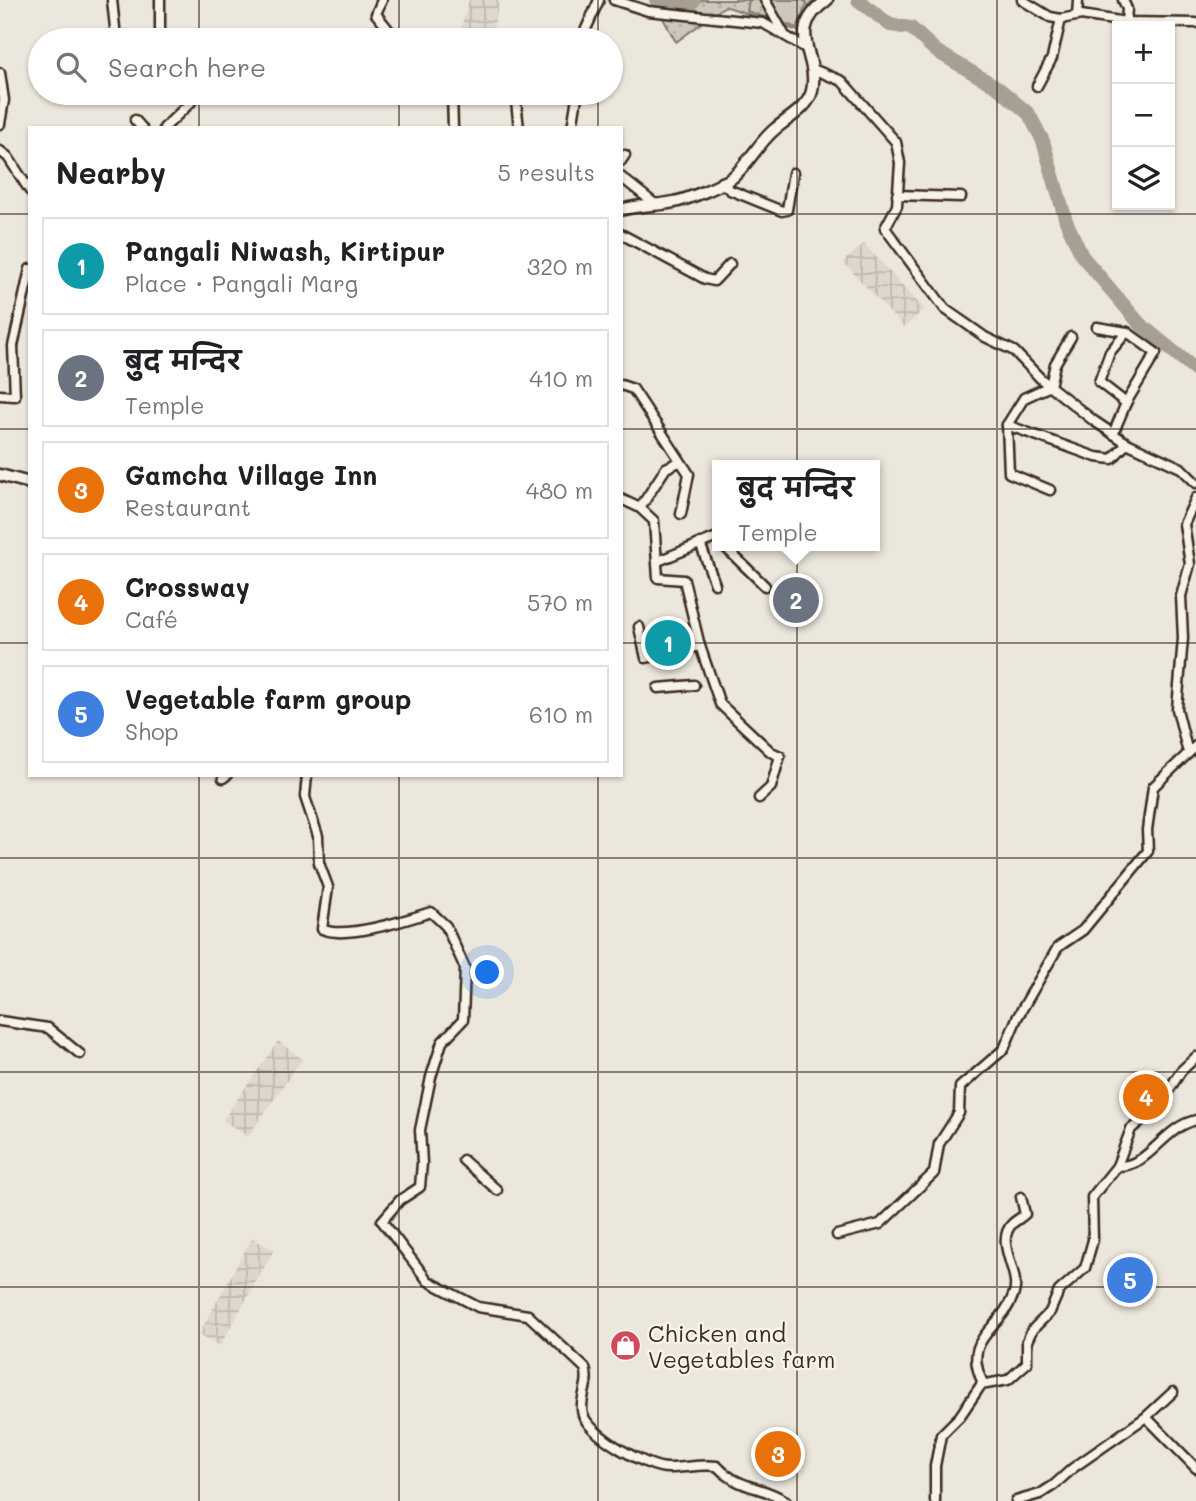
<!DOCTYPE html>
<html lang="en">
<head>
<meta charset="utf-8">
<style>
  :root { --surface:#fff; --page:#f6f6f6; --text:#202124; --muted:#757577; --line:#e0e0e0; --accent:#d1495b }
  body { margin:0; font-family:Mali,"Playpen Sans Deva",sans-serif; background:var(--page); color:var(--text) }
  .controls { position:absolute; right:21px; top:21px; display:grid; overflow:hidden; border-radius:0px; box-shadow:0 2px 5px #0004 }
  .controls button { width:63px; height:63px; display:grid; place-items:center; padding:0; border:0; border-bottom:2px solid var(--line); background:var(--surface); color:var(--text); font:35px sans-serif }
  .you { position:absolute; left:488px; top:973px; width:24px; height:24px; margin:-18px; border:5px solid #fff; border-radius:50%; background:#1a73e8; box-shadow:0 0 0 10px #1a73e833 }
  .badge { display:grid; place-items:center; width:46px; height:46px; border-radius:50%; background:var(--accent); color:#fff; font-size:23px; font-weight:700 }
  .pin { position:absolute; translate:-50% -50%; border:4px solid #fff; box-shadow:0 2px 7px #0006 }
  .popup { position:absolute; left:712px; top:460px; width:168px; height:91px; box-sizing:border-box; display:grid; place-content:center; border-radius:0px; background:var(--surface); filter:drop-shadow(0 2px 5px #0005); font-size:23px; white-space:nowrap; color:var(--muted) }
  .popup b { font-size:26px; color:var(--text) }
  .popup::after { content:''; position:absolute; left:50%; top:100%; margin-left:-14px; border:14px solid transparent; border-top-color:var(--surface) }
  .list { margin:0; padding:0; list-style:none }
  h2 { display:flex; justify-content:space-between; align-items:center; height:91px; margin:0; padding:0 28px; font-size:30px }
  h2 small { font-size:23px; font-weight:400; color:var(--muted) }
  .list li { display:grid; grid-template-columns:46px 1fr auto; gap:21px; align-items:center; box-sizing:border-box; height:98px; margin:0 14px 14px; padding:0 14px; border:2px solid var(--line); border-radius:0px }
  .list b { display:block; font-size:26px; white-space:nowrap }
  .list p { margin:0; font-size:23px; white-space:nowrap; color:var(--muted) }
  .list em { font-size:23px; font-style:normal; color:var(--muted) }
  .icon { flex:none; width:38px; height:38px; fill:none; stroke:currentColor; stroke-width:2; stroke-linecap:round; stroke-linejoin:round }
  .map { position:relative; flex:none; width:1196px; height:1501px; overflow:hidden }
  .search { position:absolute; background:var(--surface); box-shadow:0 2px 5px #0004; left:28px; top:28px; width:595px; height:77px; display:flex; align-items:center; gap:18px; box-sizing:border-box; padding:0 24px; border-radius:38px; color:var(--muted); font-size:26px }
  .panel { position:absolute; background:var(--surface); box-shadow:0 2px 5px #0004; left:28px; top:126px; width:595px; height:651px; border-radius:0px }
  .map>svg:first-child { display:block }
  .industrial { fill:url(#industrial-grid) }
  .grass { fill:url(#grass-dots); stroke:#84796d; stroke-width:2 }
  .park { fill:url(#park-tufts); stroke:#84796d; stroke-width:2 }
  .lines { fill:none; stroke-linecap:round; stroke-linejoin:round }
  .river { stroke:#a89f93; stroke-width:14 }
  .minor-casing { stroke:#3b2a1e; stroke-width:13 }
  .tertiary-casing { stroke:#3b2a1e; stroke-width:15 }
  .minor { stroke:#f7f3e8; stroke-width:8 }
  .tertiary { stroke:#f7f3e8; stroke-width:10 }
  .grid { fill:none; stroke:#3b2a1e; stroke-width:2; stroke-opacity:0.55 }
  .labels { text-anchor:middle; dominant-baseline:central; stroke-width:5; stroke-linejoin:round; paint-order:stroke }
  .poi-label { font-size:23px; fill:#3b2a1e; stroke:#f7f3e8; text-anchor:start }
</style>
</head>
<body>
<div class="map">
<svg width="1196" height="1501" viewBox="0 0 1196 1501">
  <defs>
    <pattern id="industrial-grid" width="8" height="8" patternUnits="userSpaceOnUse" patternTransform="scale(1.75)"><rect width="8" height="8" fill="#ddd7cc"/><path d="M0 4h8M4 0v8" fill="none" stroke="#bfb9af"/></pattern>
    <pattern id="grass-dots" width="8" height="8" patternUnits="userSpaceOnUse" patternTransform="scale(1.75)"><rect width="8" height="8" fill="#cec8bc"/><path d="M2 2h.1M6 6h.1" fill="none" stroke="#b2aca1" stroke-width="1.8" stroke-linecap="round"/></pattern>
    <pattern id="park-tufts" width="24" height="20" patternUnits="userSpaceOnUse" patternTransform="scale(1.75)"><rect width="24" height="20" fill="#cec8bc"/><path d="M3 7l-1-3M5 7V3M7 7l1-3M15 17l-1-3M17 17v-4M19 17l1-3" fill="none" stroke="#b2aca1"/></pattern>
  </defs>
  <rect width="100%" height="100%" fill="#ece7dc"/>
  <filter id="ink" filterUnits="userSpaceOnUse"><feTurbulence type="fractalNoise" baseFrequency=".0143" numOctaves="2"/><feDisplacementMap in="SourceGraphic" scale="14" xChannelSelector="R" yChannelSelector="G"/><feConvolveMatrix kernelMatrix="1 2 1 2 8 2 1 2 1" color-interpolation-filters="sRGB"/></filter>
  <g filter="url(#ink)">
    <g class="industrial">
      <path d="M469,0H500L490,40L458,39Z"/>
      <path d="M864,244L924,309L904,328L843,262Z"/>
      <path d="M278,1041L302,1059L248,1137L223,1120Z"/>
      <path d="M252,1238L274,1250L220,1346L199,1334Z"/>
    </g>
    <path class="grass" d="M653,0H816L810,4L798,31L725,6L676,42Z"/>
    <path class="park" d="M749,0H802L807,3L797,28L747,11Z"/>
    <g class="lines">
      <g class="river">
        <path d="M656,0L688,8L694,0"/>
        <path d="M858,0L890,25L911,28L936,51L997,87L1029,114L1043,141L1066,221L1082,256L1140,324L1196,370"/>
      </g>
      <defs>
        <g id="minor">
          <path d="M112,0L116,37L124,40"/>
          <path d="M382,0L376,14L397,40"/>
          <path d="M614,0L648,11L763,23L804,47"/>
          <path d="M765,0L784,34"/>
          <path d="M1022,0L1050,17L1061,19L1081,15L1126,22L1196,23"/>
          <path d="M1123,0L1127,9L1126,22"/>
          <path d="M1077,16L1078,0"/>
          <path d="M156,40L160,38V0"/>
          <path d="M581,40L599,0"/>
          <path d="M815,70L842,81L896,142L900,163L897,206L885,228L945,309L985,337L1014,351L1041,379L1094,421L1127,443L1181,468L1196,483"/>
          <path d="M0,73L4,100L0,124"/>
          <path d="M1037,86L1052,58L1061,19"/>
          <path d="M452,93L453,128"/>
          <path d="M515,93L519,128"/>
          <path d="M394,96V93"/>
          <path d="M135,120L142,128"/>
          <path d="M164,128L191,102L186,93"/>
          <path d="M572,128L577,97L574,93"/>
          <path d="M0,151L8,157L30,191"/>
          <path d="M621,161L625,155"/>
          <path d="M621,177L655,204"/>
          <path d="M721,182L730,190L782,211L787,210L793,173"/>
          <path d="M897,195L961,197"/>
          <path d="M621,234L705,279L714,281L730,264"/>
          <path d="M1097,327L1127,332L1156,353L1126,403L1113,434"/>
          <path d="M1071,337L1055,364L1050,386L1024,398L1007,425L1096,457L1112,459L1127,443"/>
          <path d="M621,385L633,389L689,474L681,514"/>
          <path d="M0,395L15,396L13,346L30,269"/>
          <path d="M1126,403L1099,382L1110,352L1127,332"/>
          <path d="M1007,425L1009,473L1050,490"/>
          <path d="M621,499L640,508L654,521L658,578L684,580L700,646L720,704L771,752L780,756L771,787L759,798"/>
          <path d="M640,508L666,468L679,462"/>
          <path d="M700,543L715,584"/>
          <path d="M724,546L765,586"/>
          <path d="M658,561L717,537"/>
          <path d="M639,627L646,658L700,646"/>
          <path d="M658,688L694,685"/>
          <path d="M1196,749H1187L1177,709L1183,638L1181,596L1190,564L1184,524L1196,498"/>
          <path d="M307,775L305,797L318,836L319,863L328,887L322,929C345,940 406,920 431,912L446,926L465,968L463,1020L442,1042L431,1077L420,1130L422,1163L420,1187L400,1200L382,1221L428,1281L478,1307L528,1315L585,1368C591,1384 578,1400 583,1415C591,1436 647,1468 668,1468C685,1468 700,1464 717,1466C741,1491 759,1484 786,1501"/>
          <path d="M223,778L227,775"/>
          <path d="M0,1021L48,1028L80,1054"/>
          <path d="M463,1160L497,1190"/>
          <path d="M1117,1166C1150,1167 1162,1128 1196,1120"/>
          <path d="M837,1235L880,1224L934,1173L939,1144L959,1113L960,1087L1004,1049L1017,1018L1058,947L1083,930L1148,851L1147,830L1153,787L1196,746"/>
          <path d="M983,1383C960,1336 1002,1331 1014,1293C1021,1272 994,1243 1012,1224C1016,1220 1021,1218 1025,1214L1021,1197"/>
          <path d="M1146,1417L1196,1468"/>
          <path d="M935,1501V1466L941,1435L960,1416L981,1385L1008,1380L1027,1363V1341L1032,1330L1050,1312L1059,1291L1085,1268L1093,1240L1092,1197L1117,1166L1131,1129L1158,1107L1181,1071L1196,1057"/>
          <path d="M1016,1501L1040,1494L1054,1485L1073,1468L1146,1417L1173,1392"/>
        </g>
        <g id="tertiary">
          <path d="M621,210C639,204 656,206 674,202C686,200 723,185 733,177C749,163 759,142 775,129C788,118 808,108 812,91C820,54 783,32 827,0"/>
          <path d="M0,475L30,483"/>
        </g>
      </defs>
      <use href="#minor" class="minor-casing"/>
      <use href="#tertiary" class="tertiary-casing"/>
      <use href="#minor" class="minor"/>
      <use href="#tertiary" class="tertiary"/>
    </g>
  </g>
  <path class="grid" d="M199,0V40M399,0V40M598,0V40M797,0V1501M997,0V1501M199,93V128M399,93V128M598,93V128M0,214H30M621,214H1196M0,429H30M621,429H1196M0,643H30M621,643H1196M199,775V1501M399,775V1501M598,775V1501M0,858H1196M0,1072H1196M0,1287H1196"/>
  <defs>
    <symbol id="shop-disc" viewBox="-11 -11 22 22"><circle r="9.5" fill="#d1495b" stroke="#f7f3e8"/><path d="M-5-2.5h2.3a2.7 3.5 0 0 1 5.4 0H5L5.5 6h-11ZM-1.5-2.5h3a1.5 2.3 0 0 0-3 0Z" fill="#fff"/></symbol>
  </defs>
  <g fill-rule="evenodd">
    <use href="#shop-disc" x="608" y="1328" width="35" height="35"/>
  </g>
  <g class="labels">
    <g class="poi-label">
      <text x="648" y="1333">Chicken and<tspan x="648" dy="26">Vegetables farm</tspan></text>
    </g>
  </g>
</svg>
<div class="controls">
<button>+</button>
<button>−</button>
<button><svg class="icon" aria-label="layers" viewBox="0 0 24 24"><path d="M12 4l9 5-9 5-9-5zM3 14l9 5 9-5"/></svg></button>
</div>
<div class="you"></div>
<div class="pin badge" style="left:668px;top:643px;background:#0f9aa8">1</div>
<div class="pin badge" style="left:796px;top:600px;background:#6b7280">2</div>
<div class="popup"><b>बुद मन्दिर</b>Temple</div>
<div class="pin badge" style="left:778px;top:1454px;background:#e8710a">3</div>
<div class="pin badge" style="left:1146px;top:1097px;background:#e8710a">4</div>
<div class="pin badge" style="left:1130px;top:1280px;background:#3f7fe0">5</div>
<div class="search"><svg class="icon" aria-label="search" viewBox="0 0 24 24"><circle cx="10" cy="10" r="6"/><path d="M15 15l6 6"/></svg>Search here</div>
<section class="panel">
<h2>Nearby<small>5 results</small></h2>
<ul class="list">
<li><span class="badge" style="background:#0f9aa8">1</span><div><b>Pangali Niwash, Kirtipur</b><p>Place · Pangali Marg</p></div><em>320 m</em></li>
<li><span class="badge" style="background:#6b7280">2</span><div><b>बुद मन्दिर</b><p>Temple</p></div><em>410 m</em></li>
<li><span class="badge" style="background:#e8710a">3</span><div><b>Gamcha Village Inn</b><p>Restaurant</p></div><em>480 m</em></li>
<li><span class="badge" style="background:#e8710a">4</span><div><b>Crossway</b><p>Café</p></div><em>570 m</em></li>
<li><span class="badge" style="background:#3f7fe0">5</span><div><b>Vegetable farm group</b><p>Shop</p></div><em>610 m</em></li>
</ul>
</section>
</div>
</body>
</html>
